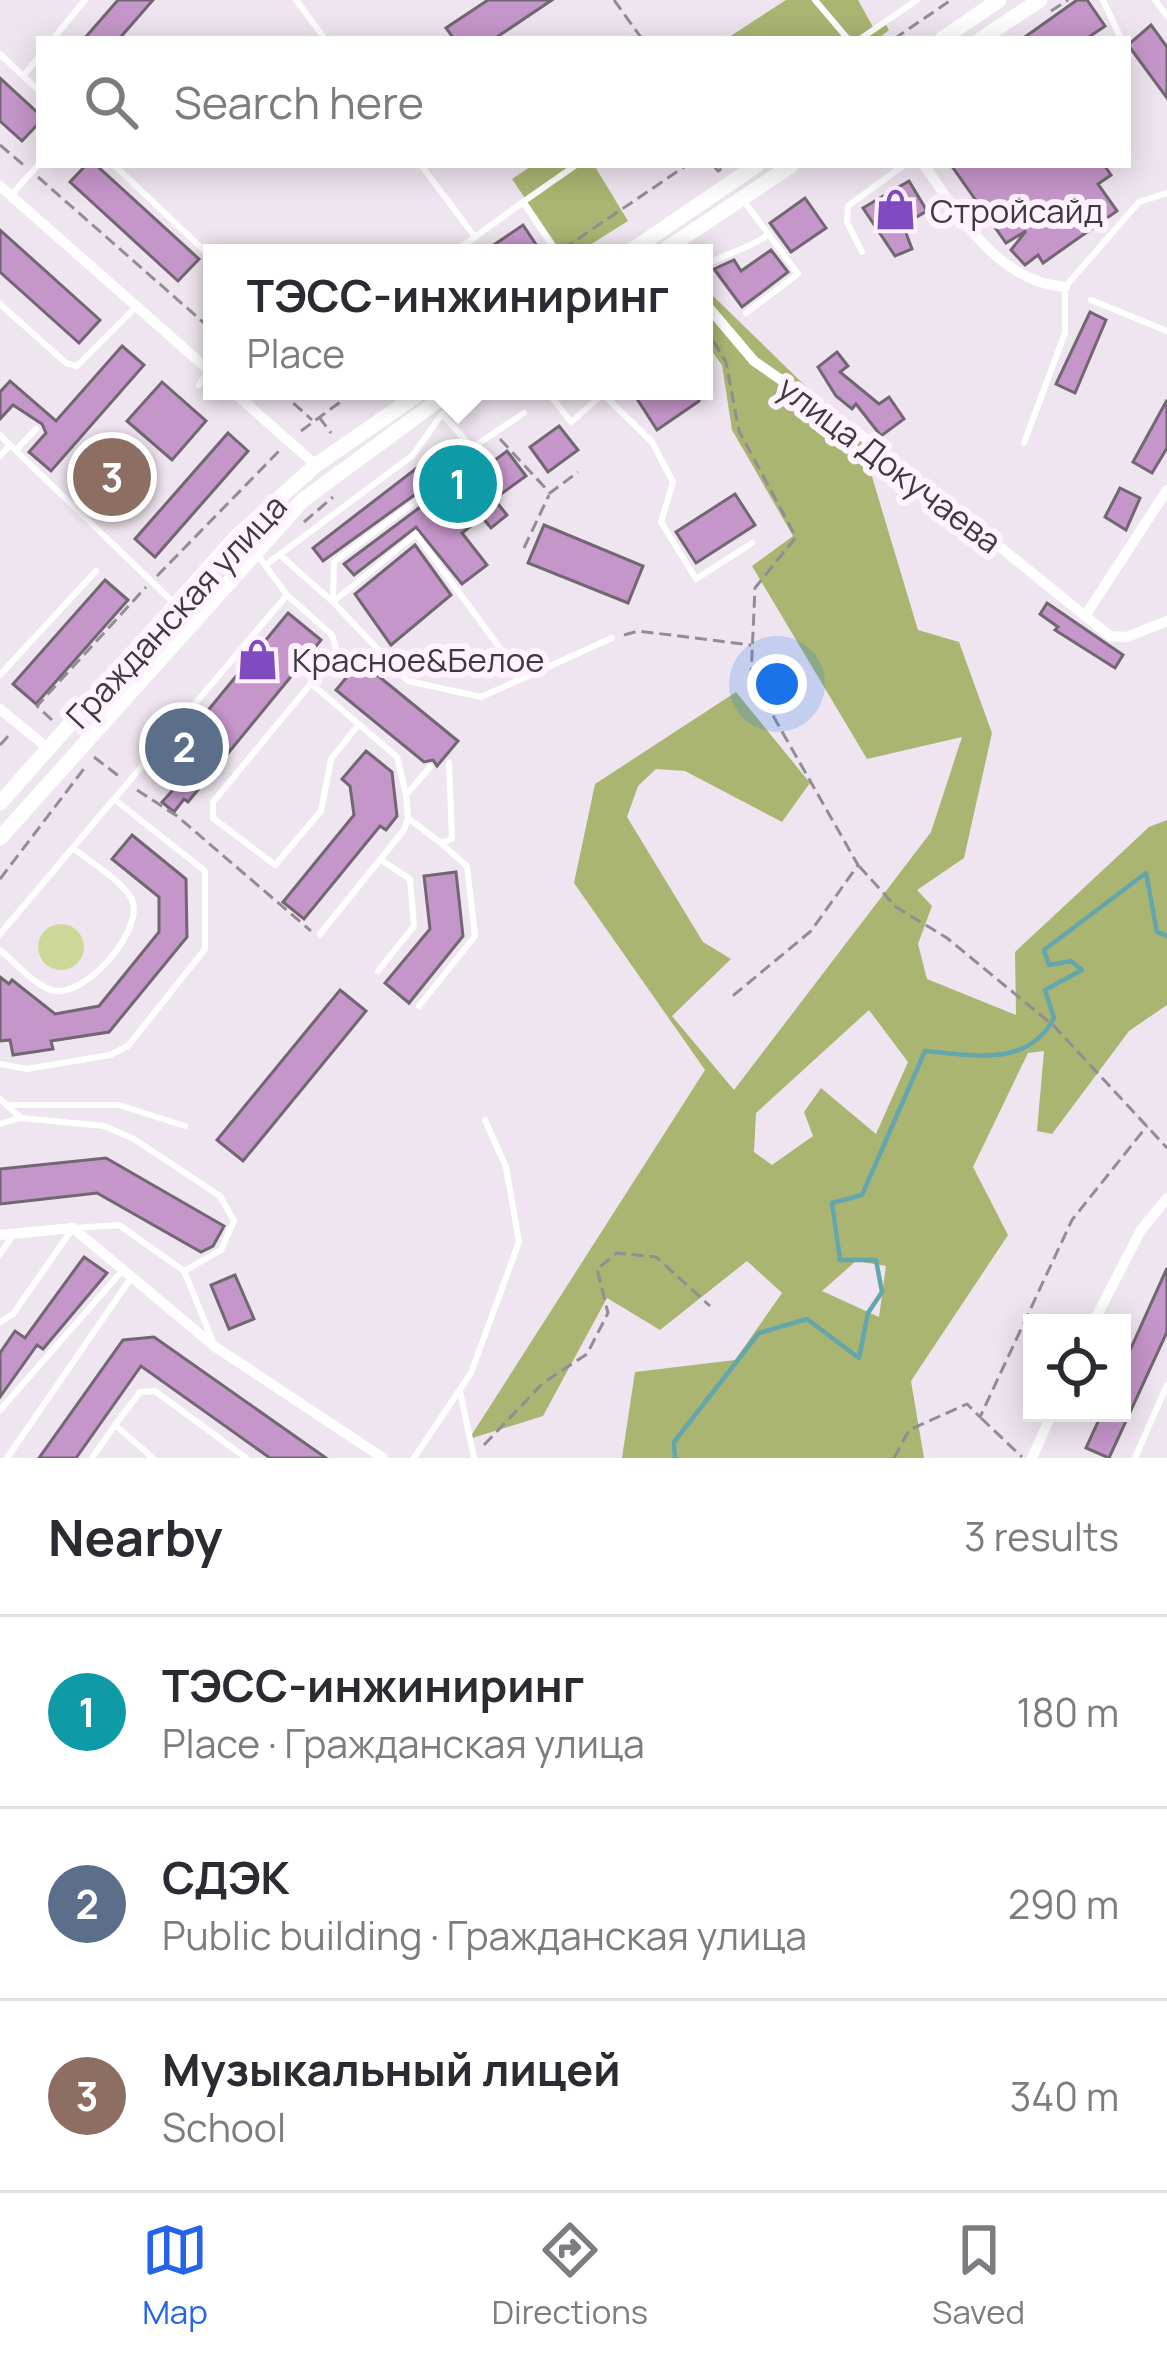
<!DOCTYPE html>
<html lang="en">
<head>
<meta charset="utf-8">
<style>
  :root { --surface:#fff; --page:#f7f7f7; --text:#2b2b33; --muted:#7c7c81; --line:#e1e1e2; --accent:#2563eb }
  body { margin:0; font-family:Manrope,sans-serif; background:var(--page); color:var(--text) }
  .controls { position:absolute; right:36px; bottom:36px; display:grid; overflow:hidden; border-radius:0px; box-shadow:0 6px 30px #0003 }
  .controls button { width:108px; height:108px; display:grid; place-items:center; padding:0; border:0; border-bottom:3px solid var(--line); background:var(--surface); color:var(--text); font:60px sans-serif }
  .you { position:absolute; left:777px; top:684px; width:42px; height:42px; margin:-30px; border:9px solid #fff; border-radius:50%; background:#1a73e8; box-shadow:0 0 0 18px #1a73e833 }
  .badge { display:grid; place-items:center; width:78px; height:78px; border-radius:50%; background:var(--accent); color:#fff; font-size:39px; font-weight:700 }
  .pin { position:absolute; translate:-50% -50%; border:6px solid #fff; box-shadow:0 3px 12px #0006 }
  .popup { position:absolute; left:203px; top:244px; width:510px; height:156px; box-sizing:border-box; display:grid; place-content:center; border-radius:0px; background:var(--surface); filter:drop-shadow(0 3px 9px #0005); font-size:39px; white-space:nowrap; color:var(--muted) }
  .popup b { font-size:45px; color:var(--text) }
  .popup::after { content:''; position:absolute; left:50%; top:100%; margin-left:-24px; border:24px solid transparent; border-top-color:var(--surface) }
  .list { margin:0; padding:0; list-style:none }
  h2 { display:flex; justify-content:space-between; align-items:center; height:156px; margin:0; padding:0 48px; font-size:51px }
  h2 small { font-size:39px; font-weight:400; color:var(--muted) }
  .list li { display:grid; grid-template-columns:78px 1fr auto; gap:36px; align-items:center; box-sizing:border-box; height:192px; padding:0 48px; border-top:3px solid var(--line) }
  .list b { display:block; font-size:45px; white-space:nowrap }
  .list p { margin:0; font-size:39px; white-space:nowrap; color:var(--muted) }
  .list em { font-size:39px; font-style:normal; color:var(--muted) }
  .icon { flex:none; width:66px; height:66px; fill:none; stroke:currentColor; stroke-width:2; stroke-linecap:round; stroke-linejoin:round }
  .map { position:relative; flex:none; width:1167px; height:1458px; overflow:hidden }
  .search { position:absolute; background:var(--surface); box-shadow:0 6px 30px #0003; left:36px; right:36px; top:36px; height:132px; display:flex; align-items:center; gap:30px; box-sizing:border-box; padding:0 42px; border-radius:0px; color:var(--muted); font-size:45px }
  .sheet { height:732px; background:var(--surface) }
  nav { display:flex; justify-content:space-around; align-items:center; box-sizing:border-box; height:168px; border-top:3px solid var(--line); background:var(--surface); font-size:33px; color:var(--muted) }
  nav a { display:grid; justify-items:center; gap:6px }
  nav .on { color:var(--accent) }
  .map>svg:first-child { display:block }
  .green { fill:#cdd898 }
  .forest { fill:#aab572; fill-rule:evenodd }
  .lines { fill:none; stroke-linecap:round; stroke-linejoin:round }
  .stream { stroke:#64a6ad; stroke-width:4.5 }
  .building { fill:#c596ca; stroke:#706771; stroke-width:3 }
  .path { stroke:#938c94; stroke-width:3; stroke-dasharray:12 6; stroke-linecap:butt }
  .service { stroke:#fff; stroke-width:6 }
  .minor { stroke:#fff; stroke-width:10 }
  .secondary { stroke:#fff; stroke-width:15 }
  .labels { text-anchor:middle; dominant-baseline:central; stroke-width:12; stroke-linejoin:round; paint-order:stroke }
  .poi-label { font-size:33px; fill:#3e3a3f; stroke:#fdf2fe; text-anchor:start }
  .street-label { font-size:33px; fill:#3e3a3f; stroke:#fdf2fe }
</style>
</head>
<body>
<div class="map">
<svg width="1167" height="1458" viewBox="0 0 1167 1458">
  <rect width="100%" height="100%" fill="#efe5f0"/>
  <circle class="green" cx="61" cy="947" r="23"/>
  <g class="forest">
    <path d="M786,0H858L873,27L884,21L889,30L878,39H726Z"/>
    <path d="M533,165H594L628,221L577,253H562L512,179Z"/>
    <path d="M712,295L861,440L918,630L959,642L992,733L964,858L917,890L932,906L918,944L927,979L1016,1015L1015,952L1149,827L1167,820V1005L1129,1031L1052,1134L1037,1131L1044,1051L1028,1053L973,1167L1008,1235L911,1381L924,1458H622L635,1372L735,1360L782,1293L747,1261L660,1330L607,1298L543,1416L469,1439L705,1070L574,883L595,784L736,692L810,783L782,822L685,771L656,769L638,786L627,817L703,942L731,959L672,1016L734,1090L931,832L962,737L867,759L752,566L793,536L732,430L722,365L704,340V300ZM869,1010L908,1062L876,1134L821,1088L804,1112L813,1136L772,1165L754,1152L756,1113ZM856,1261L886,1266L879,1317L822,1291Z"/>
  </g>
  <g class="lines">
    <path class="stream" d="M675,1458L674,1442L759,1333L807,1319L859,1358L868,1313L882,1292L876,1260H840L832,1203L862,1195L925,1051C973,1055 1028,1068 1054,1018L1045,990L1082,970L1071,961L1049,965L1044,950L1146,873L1157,932L1167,936"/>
  </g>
  <g class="building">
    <path d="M118,0H153L119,39H84Z"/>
    <path d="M488,0H552L494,39H454L446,28Z"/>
    <path d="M1077,0H1087L1105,26L1086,39H1022Z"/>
    <path d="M1151,25L1167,47V98L1128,45Z"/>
    <path d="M0,78L39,114V123L22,141L0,121Z"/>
    <path d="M86,165H96L199,259L178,281L70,182Z"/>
    <path d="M951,165H1104L1111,175L1098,184L1117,211L1043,263L1038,255L1025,265L1011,250L1026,231L1006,243Z"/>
    <path d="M909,181L927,211L903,225L912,249L895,256L863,208Z"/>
    <path d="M805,198L826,228L791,252L770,223Z"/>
    <path d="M523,225L537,246L528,253H482Z"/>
    <path d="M0,230L100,320L79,343L0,272Z"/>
    <path d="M771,250L788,272L742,307L714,269L734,260L741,271Z"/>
    <path d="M1090,312L1106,320L1075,393L1056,384Z"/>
    <path d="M122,346L144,365L51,471L29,452L46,433L42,424L13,405L0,419V392L10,381L56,421Z"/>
    <path d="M837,352L848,366L840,372L879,404L889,397L904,419L881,436L856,404L852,409L836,396L818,367Z"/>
    <path d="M162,382L206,421L172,460L127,421Z"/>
    <path d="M632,391H701L699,401L657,430Z"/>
    <path d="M1167,400V448L1152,473L1133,462Z"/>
    <path d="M559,426L578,450L548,472L530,447Z"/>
    <path d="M228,433L248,451L155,557L135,539Z"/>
    <path d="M448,444L475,475L507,451L526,476L494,499L507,515L491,528L482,517L462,533L487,565L462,584L416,527L354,575L344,564L435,496L438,488L431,483L323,561L313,548Z"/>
    <path d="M1120,488L1140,498L1126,530L1105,517Z"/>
    <path d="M735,494L755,525L696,563L676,532Z"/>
    <path d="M544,525L643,566L628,603L528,563Z"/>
    <path d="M415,545L451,595L391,645L355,594Z"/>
    <path d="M105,580L128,600L36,704L13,684Z"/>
    <path d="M1047,603L1123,655L1115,668L1055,630L1058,627L1040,614Z"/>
    <path d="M288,613L321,640L188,802L184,799L174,812L162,802L173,790L155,775Z"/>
    <path d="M360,661L458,741L437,766L433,760L424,762L336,690Z"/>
    <path d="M366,751L392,772L397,816L386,830L380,826L304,919L283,902L354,815L350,786L342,779Z"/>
    <path d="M132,835L186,879L187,937L109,1032L51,1041L53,1049L13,1055L10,1040L0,1041V977L9,984L12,980L55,1014L99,1006L159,932V897L112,859Z"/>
    <path d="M456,872L463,936L409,1003L385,983L430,929L424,876Z"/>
    <path d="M340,990L366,1011L243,1161L217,1140Z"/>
    <path d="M106,1158L224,1226L213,1246L201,1252L97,1193L0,1204V1169Z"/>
    <path d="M84,1257L107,1273L43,1349L37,1345L0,1397V1353L15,1331L25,1338Z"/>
    <path d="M1167,1268V1332L1109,1458L1086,1448L1102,1413H1122V1368Z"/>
    <path d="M235,1275L254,1319L229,1329L211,1285Z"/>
    <path d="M154,1337L326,1458H270L141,1366L76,1458H39L123,1340Z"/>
  </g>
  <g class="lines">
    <g class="path">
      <path d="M614,0L642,39"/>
      <path d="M1051,11L1068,0"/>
      <path d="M894,39L951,0"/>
      <path d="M0,145L26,167"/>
      <path d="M713,165L718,171L727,165"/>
      <path d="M38,177L212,330"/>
      <path d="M563,249L687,165"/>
      <path d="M704,326L726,362L739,431L796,537L755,588L751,677L858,865L811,931L729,999"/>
      <path d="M280,391L312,420"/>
      <path d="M461,402L476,391"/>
      <path d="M319,417L331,433"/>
      <path d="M301,431L355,391"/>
      <path d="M500,439L550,493L578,472"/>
      <path d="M304,522L333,497"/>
      <path d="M524,548L549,495"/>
      <path d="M157,576L280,450"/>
      <path d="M624,635L638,631L751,645"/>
      <path d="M52,720L37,706L146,587"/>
      <path d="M0,745L11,733"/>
      <path d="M94,757L120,777"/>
      <path d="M137,790L177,816L311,931"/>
      <path d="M859,866L896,907L947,938L1054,1026L1167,1148"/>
      <path d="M0,879L86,766"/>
      <path d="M981,1418L1022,1457"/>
      <path d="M484,1445L543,1383L587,1354L608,1313L597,1269L617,1253L656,1257L710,1306"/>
      <path d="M894,1458L909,1430L967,1404L980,1417L1072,1220L1147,1126"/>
    </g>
    <g class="service">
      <path d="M296,0L325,39"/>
      <path d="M815,0L848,39"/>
      <path d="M1103,0L1121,39"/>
      <path d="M1155,0L1167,16"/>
      <path d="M53,39L85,0"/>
      <path d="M860,39L917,0"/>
      <path d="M0,54L39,91"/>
      <path d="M24,75L39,57"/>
      <path d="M114,165L212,258"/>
      <path d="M421,165L475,237"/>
      <path d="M11,195L39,164"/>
      <path d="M744,201L798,274L746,313"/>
      <path d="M523,202L576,165"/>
      <path d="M862,252L847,222L848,206L904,165"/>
      <path d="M453,253L523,202L557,253"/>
      <path d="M704,266C727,252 748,250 769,234"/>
      <path d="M1091,300L1167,331"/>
      <path d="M0,304L66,363L77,366L135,308"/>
      <path d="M199,385L209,370"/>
      <path d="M547,391L571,422L603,394L652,442L673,482L661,522L696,579L752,543"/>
      <path d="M246,403L258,391"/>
      <path d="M443,415L472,448L524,413"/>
      <path d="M0,435L10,445L0,456"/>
      <path d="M1024,443L1065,333V287L1139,202L1167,193"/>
      <path d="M10,445L175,604"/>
      <path d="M16,450L36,429"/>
      <path d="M431,490L334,562L333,602L408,681L481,697L612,638"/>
      <path d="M256,553L287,595L332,635L337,652L213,802V818L275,865L321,811L331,759L359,724"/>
      <path d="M281,556L333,602L416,534L505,655"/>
      <path d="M267,564L413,455L442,414"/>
      <path d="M0,675L96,571"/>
      <path d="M313,685L397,757L406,795L430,767"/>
      <path d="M406,795L408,818"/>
      <path d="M115,798L287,595"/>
      <path d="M0,934L114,799L205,871V949L128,1046L110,1055L27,1069L0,1064"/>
      <path d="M320,934L404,830L408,818L441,843L452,839L449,763"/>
      <path d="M0,950C15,962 34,985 52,990C85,1000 150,925 130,896C118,878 90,862 73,848"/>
      <path d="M378,971L414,926L410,879L381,860"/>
      <path d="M419,1006L475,936L467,866L443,845"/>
      <path d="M0,1099L21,1118L104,1126L134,1139L220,1196L234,1221L221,1250L184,1271L119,1225L73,1228L13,1314L0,1322"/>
      <path d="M11,1105H119L185,1126"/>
      <path d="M0,1124L20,1118"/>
      <path d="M0,1254L14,1234"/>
      <path d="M184,1271L212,1339"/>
      <path d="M460,1391L474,1458"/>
      <path d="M0,1410L122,1271"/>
      <path d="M115,1425L140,1392L155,1391L246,1458"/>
      <path d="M7,1458L131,1278"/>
      <path d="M92,1458L115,1425L153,1458"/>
      <path d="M414,1458L471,1373L519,1242L506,1167L485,1120"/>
      <path d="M1135,1458L1167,1385"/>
    </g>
    <g class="minor">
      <path d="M924,165C960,216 998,282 1065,287"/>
      <path d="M0,186L212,373"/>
      <path d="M704,302L754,361L865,438L1110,636L1127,637L1167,621"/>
      <path d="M232,391L316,465"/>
      <path d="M1085,616L1167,490"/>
      <path d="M0,709L49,749"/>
      <path d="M0,1235L73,1228L214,1346L383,1458"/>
      <path d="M1093,1323L1141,1230L1167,1198"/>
      <path d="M1032,1458L1052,1413"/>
    </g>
    <g class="secondary">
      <path d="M942,39L999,0"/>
      <path d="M981,39L1040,0"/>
      <path d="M628,253L757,165"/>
      <path d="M660,253L792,165"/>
      <path d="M0,803L236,537L316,465L423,391"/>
      <path d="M0,838L303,500L451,391"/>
    </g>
  </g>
  <defs>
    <symbol id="shop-bare" viewBox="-9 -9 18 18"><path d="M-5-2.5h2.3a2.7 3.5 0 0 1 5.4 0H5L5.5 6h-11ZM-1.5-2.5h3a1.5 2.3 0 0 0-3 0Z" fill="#804ac1" stroke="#fdf2fe" stroke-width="2.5" paint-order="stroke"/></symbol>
  </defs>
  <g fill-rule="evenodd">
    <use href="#shop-bare" x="866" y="180" width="59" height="59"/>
    <use href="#shop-bare" x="228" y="630" width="59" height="59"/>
  </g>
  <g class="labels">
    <g class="poi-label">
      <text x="930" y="210">Стройсайд</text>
      <text x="292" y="659">Красное&amp;Белое</text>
    </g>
    <g class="street-label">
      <text transform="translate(890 464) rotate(37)">улица Докучаева</text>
      <text transform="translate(176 611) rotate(-47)">Гражданская улица</text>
    </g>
  </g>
</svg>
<div class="controls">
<button><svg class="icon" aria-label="locate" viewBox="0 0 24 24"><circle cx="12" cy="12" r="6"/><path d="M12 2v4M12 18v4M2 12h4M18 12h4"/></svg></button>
</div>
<div class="you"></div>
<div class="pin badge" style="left:458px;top:484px;background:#0f9aa8">1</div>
<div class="popup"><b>ТЭСС-инжиниринг</b>Place</div>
<div class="pin badge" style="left:184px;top:747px;background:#5c6f8a">2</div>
<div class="pin badge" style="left:112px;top:477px;background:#8d6e63">3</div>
<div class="search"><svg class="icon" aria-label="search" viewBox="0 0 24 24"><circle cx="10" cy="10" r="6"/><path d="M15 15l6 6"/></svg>Search here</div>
</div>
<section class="sheet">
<h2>Nearby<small>3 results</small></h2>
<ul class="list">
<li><span class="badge" style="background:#0f9aa8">1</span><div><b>ТЭСС-инжиниринг</b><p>Place · Гражданская улица</p></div><em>180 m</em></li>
<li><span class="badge" style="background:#5c6f8a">2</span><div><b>СДЭК</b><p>Public building · Гражданская улица</p></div><em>290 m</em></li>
<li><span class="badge" style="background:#8d6e63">3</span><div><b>Музыкальный лицей</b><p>School</p></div><em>340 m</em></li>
</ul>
</section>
<nav>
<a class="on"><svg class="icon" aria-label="map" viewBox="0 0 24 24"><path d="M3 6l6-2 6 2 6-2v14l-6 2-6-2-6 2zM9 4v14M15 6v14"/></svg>Map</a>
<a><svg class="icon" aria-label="directions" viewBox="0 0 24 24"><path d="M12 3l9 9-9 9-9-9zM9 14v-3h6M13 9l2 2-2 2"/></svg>Directions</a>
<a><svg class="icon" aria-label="saved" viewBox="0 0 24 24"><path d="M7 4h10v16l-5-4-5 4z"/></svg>Saved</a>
</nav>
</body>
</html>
